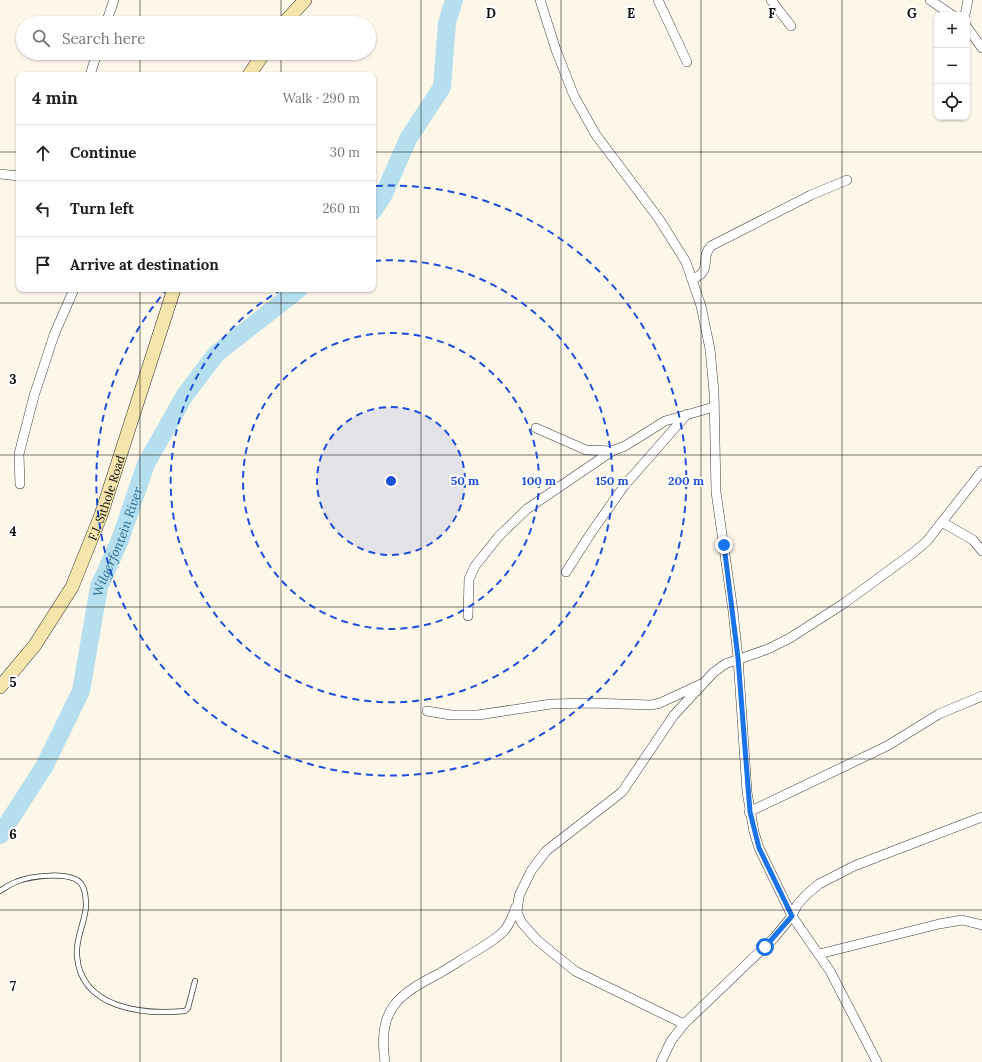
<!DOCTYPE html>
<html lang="en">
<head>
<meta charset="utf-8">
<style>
  :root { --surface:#fff; --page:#f6f6f6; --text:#222; --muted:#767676; --line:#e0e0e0 }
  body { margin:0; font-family:Lora,serif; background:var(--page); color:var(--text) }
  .controls { position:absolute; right:12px; top:12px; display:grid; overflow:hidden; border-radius:8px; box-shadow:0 1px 3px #0004 }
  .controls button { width:36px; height:36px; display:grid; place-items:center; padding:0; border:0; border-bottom:1px solid var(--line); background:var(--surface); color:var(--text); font:20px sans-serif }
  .stop { position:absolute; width:12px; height:12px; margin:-9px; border:3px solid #1a73e8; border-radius:50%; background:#fff }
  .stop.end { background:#1a73e8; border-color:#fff; box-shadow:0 1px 4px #0008 }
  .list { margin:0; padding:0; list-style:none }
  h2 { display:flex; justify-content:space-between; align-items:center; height:52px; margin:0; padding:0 16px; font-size:17px }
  h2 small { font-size:13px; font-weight:400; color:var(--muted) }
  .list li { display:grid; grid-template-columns:26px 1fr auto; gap:12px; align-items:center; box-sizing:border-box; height:56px; padding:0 16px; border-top:1px solid var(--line) }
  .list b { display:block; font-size:15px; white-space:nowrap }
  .list em { font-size:13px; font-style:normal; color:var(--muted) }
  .icon { flex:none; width:22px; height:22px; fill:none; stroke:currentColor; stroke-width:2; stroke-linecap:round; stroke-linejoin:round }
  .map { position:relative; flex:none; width:982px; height:1062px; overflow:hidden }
  .search { position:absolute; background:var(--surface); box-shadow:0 1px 3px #0004; left:16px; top:16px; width:360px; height:44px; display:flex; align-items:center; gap:10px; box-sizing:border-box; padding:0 14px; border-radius:22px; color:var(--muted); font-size:15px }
  .panel { position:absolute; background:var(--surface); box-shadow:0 1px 3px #0004; left:16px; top:72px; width:360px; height:220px; border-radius:8px }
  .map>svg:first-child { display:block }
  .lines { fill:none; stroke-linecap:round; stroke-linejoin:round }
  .river { stroke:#b5dfee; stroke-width:18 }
  .lane-casing { stroke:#3e3e3e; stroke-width:6 }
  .street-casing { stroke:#3e3e3e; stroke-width:10 }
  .secondary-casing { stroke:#2d2d2d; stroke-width:14 }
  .lane { stroke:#fff; stroke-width:4.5 }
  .street { stroke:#fff; stroke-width:9 }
  .secondary { stroke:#f5e5ad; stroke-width:13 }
  .route { stroke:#1a73e8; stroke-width:5 }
  .grid { fill:none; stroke:#0b0b0b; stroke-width:1; stroke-opacity:0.55 }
  .ring { fill:none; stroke:#1d4ed8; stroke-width:2; stroke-dasharray:7 5 }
  .labels { text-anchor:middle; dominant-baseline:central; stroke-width:4; stroke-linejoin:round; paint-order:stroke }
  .street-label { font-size:12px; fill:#0b0b0b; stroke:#fff }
  .water-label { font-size:13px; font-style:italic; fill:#236a8d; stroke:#fff }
  .grid-label { font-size:13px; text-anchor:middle; font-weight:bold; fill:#0b0b0b; stroke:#fff; stroke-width:4; stroke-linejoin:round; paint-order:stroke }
  .centre { fill:#1d4ed8; stroke:#fff; stroke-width:2 }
  .ring-label { font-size:12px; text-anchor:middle; font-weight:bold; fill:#1d4ed8; stroke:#fff; stroke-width:4; stroke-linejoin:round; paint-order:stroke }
</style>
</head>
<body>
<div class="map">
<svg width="982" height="1062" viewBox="0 0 982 1062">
  <rect width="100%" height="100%" fill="#fdf7ea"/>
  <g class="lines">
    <g class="river">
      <path d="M373,211L384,194L408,139L442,87L447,23L454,0"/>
      <path id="s1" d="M0,835L44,767L81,691L99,587L120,540L146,464L185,395L216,354L299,289"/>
    </g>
    <defs>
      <path id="lane" d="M0,891C5,888 10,884 16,882C29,876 73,870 82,885C85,890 86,900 86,906C85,923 75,939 77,956C81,1009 144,1015 185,1011L188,1008L195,981"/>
      <g id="street">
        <path d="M540,0L556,50L574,96L596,135L659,219L686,262L701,306L710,349L714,392L716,492L733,611L738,658L747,792L754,832L759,848L792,916L830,971L877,1062"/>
        <path d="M658,0L687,62"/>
        <path d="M771,0L791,26"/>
        <path d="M930,0L952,15"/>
        <path d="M965,15L968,0"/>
        <path d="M106,23L114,0"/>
        <path d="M967,27L982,48"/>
        <path d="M90,75L97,53"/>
        <path d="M0,174L19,176"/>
        <path d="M692,279C714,271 699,258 711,246L811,195L847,180"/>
        <path d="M536,428L586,450L612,451L625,446L665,421L714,407"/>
        <path d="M20,484L19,454L34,396L54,335L74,289"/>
        <path d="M942,522L973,540L982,551"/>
        <path d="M566,572L591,533L624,486L687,414"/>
        <path d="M468,616L469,579L475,566L499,536L527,509L612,451"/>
        <path d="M427,711L451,715H478L551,704L590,703L651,705L660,703L701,684"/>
        <path d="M749,812L887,746L939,714L982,696"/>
        <path d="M819,954L939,924L962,920L982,925"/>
        <path d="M684,1024L575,971L537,940L522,923L517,913L519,896L531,871L546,851L622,792L674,715L713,673L725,664L768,649L790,638L843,604L913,553L927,541L982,471"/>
        <path d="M385,1062C377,1010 397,995 440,973C452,966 464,958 476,951C486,945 496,939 504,931C510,924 513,915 516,907"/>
        <path d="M661,1062L671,1041L684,1024L774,938L792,916L797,905L806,895L819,884L854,866L982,817"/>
      </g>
      <g id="secondary">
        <path d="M284,23L305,0"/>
        <path d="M249,75L264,53"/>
        <path id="s2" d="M0,687L35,645L72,587L101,515L174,289"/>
      </g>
    </defs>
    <use href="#lane" class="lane-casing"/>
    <use href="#street" class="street-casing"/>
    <use href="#secondary" class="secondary-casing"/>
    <use href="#lane" class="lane"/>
    <use href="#street" class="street"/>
    <use href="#secondary" class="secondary"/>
  </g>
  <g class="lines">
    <path class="route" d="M724,545L738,658L750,812L759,848L792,916L765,947"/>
  </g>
  <path class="grid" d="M140,0V23M281,0V23M421,0V1062M561,0V1062M701,0V1062M842,0V1062M140,53V75M281,53V75M0,152H19M373,152H982M140,289V1062M281,289V1062M0,303H982M0,455H982M0,607H982M0,759H982M0,910H982"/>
  <circle cx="391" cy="481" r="74" fill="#1d4ed8" fill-opacity=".12"/>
  <g class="ring">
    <circle cx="391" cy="481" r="74"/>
    <circle cx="391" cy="481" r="148"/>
    <path d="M374 261A221 221 0 1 1 281 290"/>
    <path d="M376 186A295 295 0 1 1 167 289"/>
  </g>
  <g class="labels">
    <g class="street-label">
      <text stroke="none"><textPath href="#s2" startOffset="219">F.J. Sithole Road</textPath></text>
    </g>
    <g class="water-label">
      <text stroke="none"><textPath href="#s1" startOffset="320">Wilgerfontein River</textPath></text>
    </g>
  </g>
  <g class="grid-label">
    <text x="491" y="18">D</text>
    <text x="631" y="18">E</text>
    <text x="772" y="18">F</text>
    <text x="912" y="18">G</text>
    <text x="13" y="384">3</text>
    <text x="13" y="536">4</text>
    <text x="13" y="687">5</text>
    <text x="13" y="839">6</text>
    <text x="13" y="991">7</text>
  </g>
  <circle cx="391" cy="481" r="6" class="centre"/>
  <g class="ring-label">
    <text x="465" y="485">50 m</text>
    <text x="539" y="485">100 m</text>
    <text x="612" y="485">150 m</text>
    <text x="686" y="485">200 m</text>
  </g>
</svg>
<div class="controls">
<button>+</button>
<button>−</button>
<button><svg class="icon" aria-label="locate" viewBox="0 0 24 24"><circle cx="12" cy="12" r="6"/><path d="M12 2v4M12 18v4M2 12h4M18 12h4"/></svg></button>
</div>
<div class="stop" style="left:765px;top:947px"></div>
<div class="stop end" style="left:724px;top:545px"></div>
<div class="search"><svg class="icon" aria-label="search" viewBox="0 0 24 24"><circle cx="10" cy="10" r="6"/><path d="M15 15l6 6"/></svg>Search here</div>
<section class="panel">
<h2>4 min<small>Walk · 290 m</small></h2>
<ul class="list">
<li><svg class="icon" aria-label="ahead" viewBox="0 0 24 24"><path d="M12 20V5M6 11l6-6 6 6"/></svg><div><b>Continue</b></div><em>30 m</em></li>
<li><svg class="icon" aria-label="left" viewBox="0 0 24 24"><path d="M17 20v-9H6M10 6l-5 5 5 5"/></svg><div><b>Turn left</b></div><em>260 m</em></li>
<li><svg class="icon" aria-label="arrive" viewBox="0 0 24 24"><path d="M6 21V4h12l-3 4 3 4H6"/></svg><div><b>Arrive at destination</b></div></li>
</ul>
</section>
</div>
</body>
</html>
